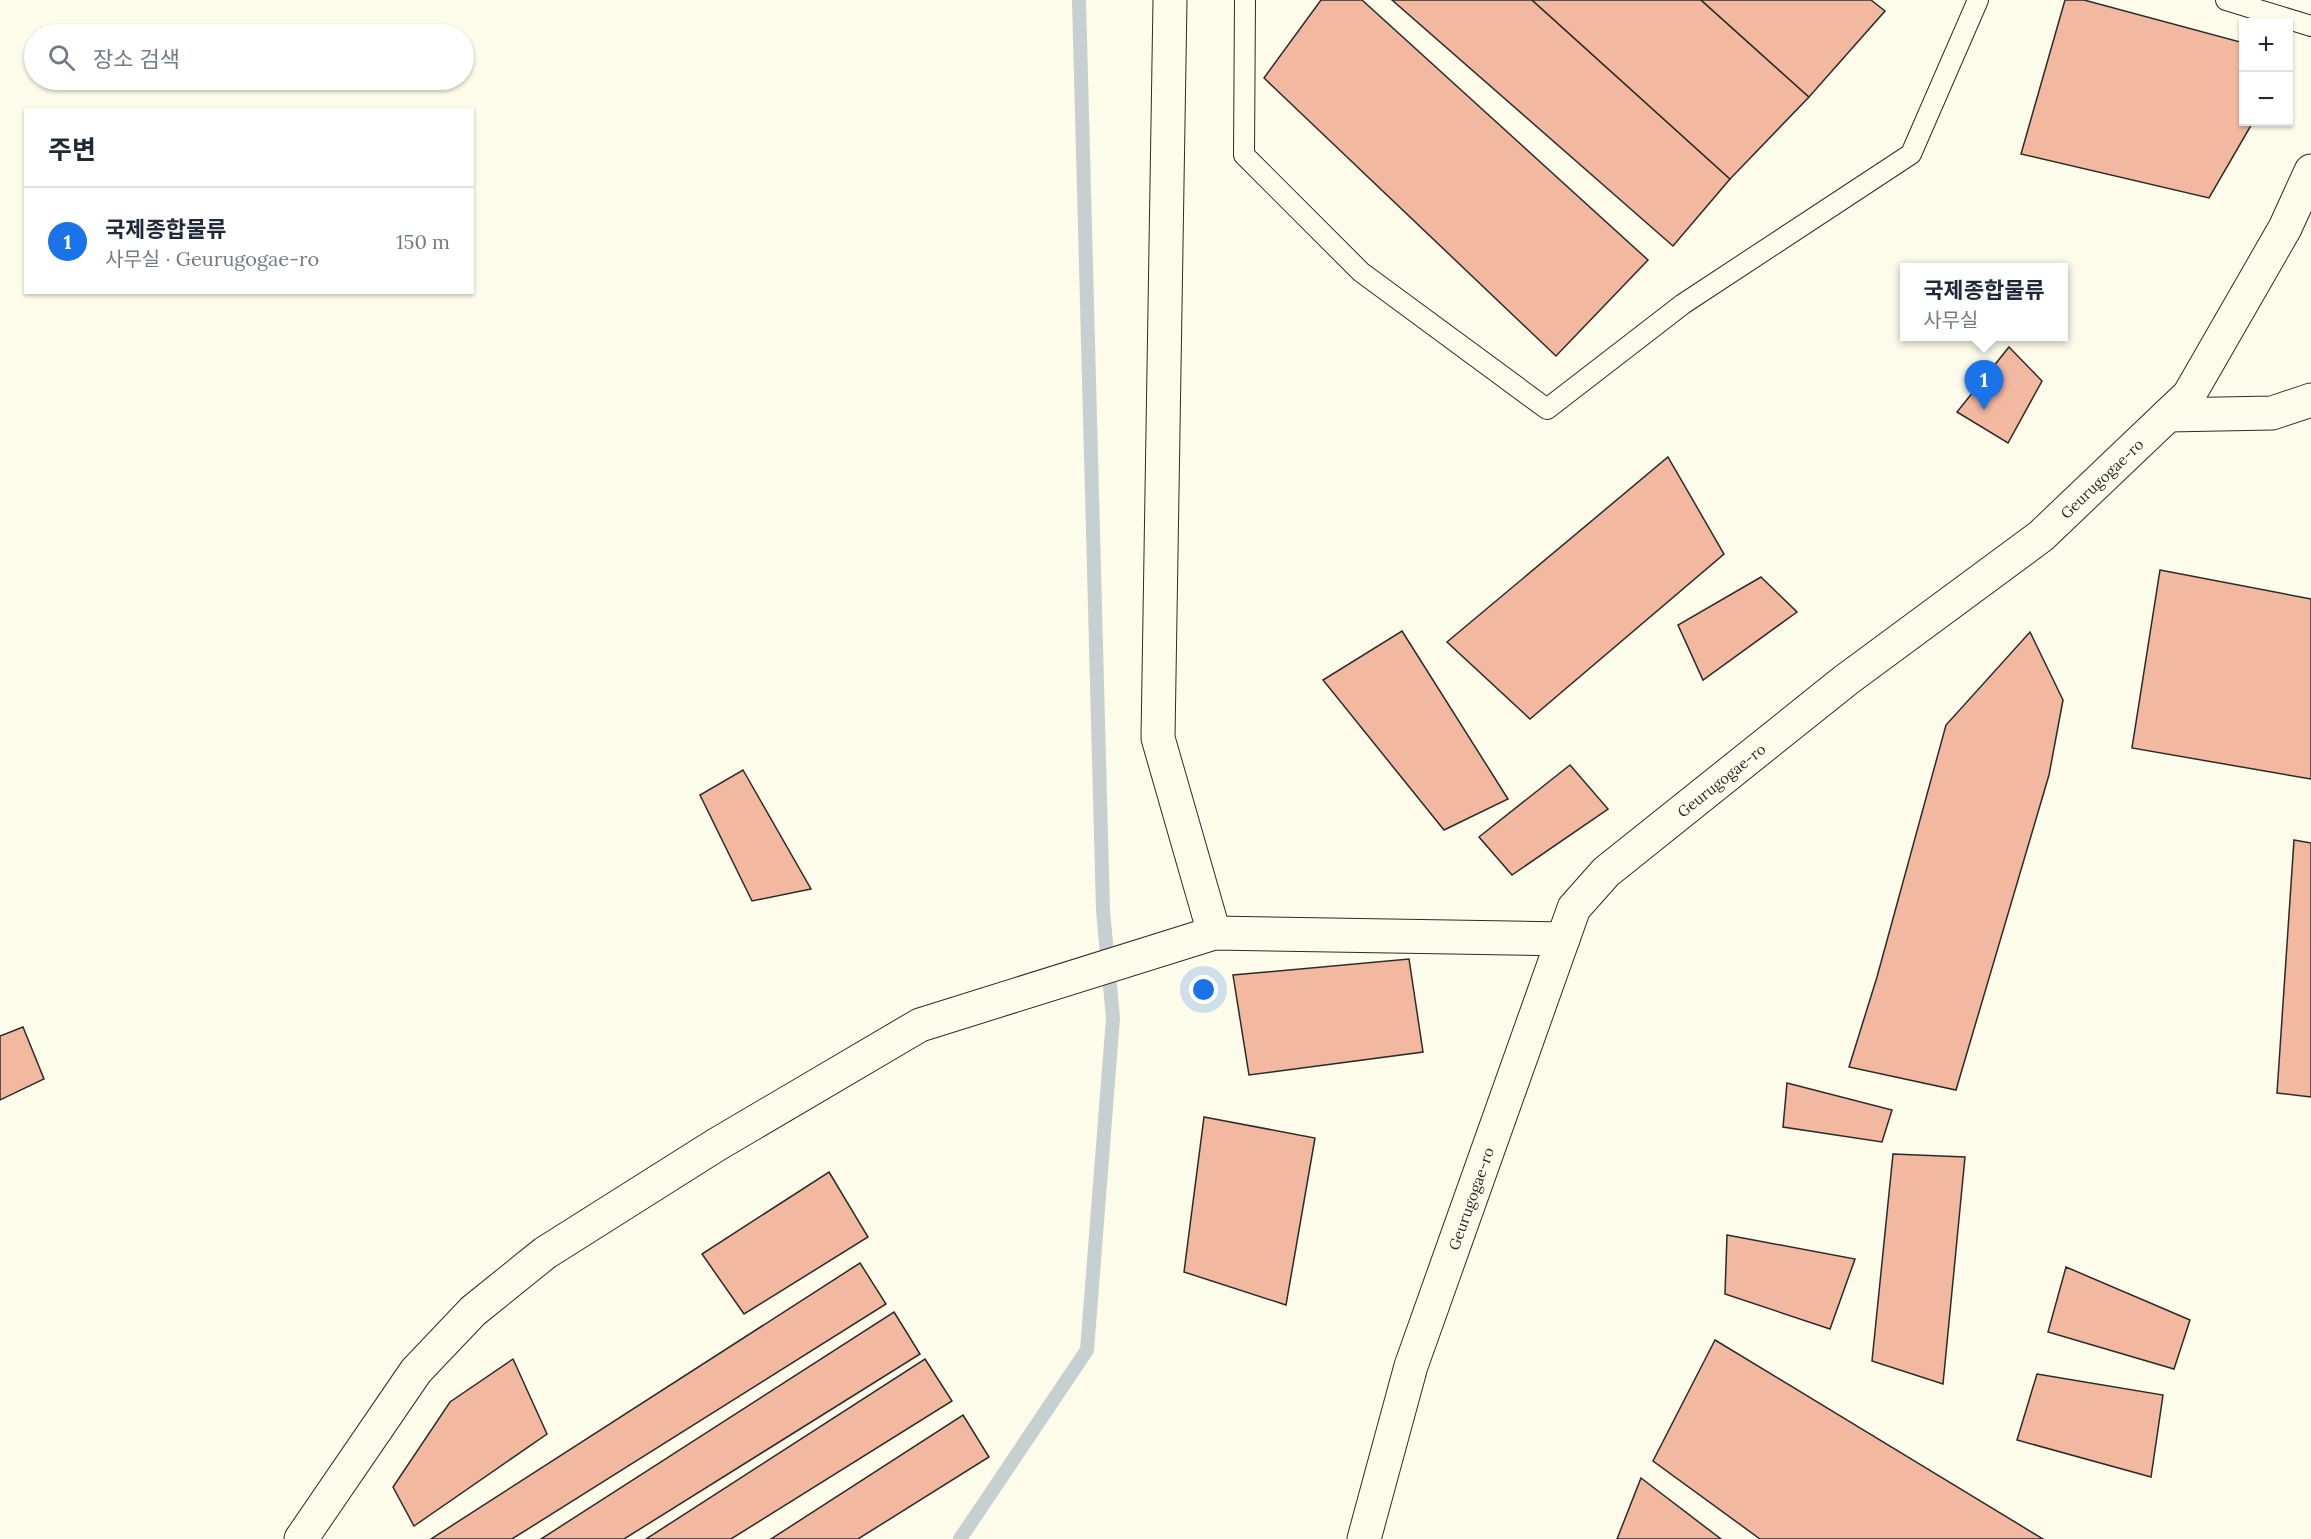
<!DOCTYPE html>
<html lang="ko">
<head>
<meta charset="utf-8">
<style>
  :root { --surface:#fff; --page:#f2f2f3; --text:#1f2937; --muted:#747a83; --line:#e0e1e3; --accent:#1a73e8 }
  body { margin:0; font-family:Lora,"Noto Sans KR",serif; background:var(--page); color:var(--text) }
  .controls { position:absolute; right:18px; top:18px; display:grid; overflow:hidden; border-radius:0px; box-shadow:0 2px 4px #0004 }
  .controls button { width:54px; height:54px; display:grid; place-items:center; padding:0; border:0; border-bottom:2px solid var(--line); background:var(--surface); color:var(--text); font:30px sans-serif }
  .you { position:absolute; left:1204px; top:990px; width:21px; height:21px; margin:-15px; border:4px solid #fff; border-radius:50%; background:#1a73e8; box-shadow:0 0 0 9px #1a73e833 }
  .badge { display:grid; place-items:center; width:39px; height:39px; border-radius:50%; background:var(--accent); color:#fff; font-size:20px; font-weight:700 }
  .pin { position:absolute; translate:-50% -50px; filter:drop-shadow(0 2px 3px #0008) }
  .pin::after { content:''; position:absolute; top:32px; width:21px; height:18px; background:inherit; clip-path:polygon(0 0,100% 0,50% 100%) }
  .popup { position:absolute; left:1900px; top:263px; width:168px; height:78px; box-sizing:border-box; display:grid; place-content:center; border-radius:0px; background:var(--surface); filter:drop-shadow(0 2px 4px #0005); font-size:20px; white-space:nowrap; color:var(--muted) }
  .popup b { font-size:22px; color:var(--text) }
  .popup::after { content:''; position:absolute; left:50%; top:100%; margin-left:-12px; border:12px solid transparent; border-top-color:var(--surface) }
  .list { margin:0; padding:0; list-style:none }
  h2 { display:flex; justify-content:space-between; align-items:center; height:78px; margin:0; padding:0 24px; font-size:26px }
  h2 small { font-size:20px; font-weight:400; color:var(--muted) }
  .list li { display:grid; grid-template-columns:39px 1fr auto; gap:18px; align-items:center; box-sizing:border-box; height:108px; padding:0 24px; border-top:2px solid var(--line) }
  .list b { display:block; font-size:22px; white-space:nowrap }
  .list p { margin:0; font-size:20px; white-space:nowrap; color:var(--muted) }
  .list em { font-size:20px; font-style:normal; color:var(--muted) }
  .icon { flex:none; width:33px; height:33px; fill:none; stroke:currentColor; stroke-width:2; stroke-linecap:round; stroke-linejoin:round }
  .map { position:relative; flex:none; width:2311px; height:1539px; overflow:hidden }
  .search { position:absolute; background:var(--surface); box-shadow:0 2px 4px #0004; left:24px; top:24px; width:450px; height:66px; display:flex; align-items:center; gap:15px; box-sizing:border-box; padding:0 21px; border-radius:33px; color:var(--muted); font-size:22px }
  .panel { position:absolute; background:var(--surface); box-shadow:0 2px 4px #0004; left:24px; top:108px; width:450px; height:186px; border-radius:0px }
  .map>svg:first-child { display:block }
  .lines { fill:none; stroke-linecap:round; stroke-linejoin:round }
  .stream { stroke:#c7d0d0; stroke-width:14 }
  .building { fill:#f2b8a0; stroke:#2b2b2b; stroke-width:1.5 }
  .lane-casing { stroke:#2b2b2b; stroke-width:22 }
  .street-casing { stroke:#2b2b2b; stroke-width:35 }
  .secondary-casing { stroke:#2b2b2b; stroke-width:35 }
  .lane { stroke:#fdfbea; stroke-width:20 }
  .street { stroke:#fdfbea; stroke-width:33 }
  .secondary { stroke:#fdfbea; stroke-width:33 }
  .labels { text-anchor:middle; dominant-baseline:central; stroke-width:4.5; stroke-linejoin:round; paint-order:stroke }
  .street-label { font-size:15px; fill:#2b2b2b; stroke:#fdfbea }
</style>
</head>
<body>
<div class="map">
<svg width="2311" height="1539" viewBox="0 0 2311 1539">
  <rect width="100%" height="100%" fill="#fdfbea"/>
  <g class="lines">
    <path class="stream" d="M960,1539L1087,1350L1113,1018L1103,911L1079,0"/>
  </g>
  <g class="building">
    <path d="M1321,0H1362L1648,260L1556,356L1264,78Z"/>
    <path d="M1392,0H1532L1730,179L1673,246Z"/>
    <path d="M1532,0H1701L1809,97L1730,179Z"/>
    <path d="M1701,0H1871L1885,11L1809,97Z"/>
    <path d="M2065,0H2084L2244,43V122H2253L2209,198L2021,154Z"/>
    <path d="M2009,347L2042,381L2008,443L1957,412Z"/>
    <path d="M1668,457L1724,554L1530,719L1447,642Z"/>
    <path d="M2160,570L2311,599V779L2132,748Z"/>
    <path d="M1761,577L1797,612L1703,680L1678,625Z"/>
    <path d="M1402,631L1508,799L1444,830L1323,680Z"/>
    <path d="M2030,632L2063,700L2049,775L1956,1090L1849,1067L1877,977L1946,725Z"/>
    <path d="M1570,765L1608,809L1512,875L1479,837Z"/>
    <path d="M743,770L811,889L752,901L700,795Z"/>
    <path d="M2294,840L2311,843V1097L2277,1093Z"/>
    <path d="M1409,959L1423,1052L1249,1075L1233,975Z"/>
    <path d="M23,1027L44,1079L0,1100V1036Z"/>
    <path d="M1787,1083L1892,1110L1882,1142L1783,1127Z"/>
    <path d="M1204,1117L1315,1138L1286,1305L1184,1272Z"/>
    <path d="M1893,1154L1965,1157L1943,1384L1872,1361Z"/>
    <path d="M829,1172L868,1237L744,1314L702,1254Z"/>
    <path d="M1727,1235L1855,1259L1830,1329L1725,1294Z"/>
    <path d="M860,1263L886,1304L512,1539H431Z"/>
    <path d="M2066,1267L2190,1320L2174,1369L2048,1332Z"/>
    <path d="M894,1312L920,1354L624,1539H541Z"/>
    <path d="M1715,1340L2043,1539H1760L1653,1461Z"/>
    <path d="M513,1359L547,1434L414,1526L393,1487L450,1402Z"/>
    <path d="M925,1359L952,1401L731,1539H646Z"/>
    <path d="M2037,1374L2163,1395L2151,1477L2017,1440Z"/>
    <path d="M963,1415L989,1457L858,1539H771Z"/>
    <path d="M1641,1478L1721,1539H1617Z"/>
  </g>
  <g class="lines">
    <defs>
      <g id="lane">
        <path d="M1245,0L1244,155L1361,272L1547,409L1683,304L1911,154L1978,0"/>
        <path d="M2226,0L2311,26"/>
      </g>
      <g id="street">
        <path d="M1170,0L1158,738L1214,933"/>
        <path d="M2168,415L2272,413L2311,400"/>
        <path d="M301,1539L416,1371L473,1311L545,1253L716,1145L920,1025L1214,933L1563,939"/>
      </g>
      <g id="secondary">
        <path id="s1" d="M1364,1539L1411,1366L1574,908L1606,872L1846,680L2041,536L2189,395L2285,228L2311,171"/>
      </g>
    </defs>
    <use href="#lane" class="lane-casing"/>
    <use href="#street" class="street-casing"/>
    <use href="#secondary" class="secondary-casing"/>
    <use href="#lane" class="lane"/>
    <use href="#street" class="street"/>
    <use href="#secondary" class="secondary"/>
  </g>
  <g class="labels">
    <g class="street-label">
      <text stroke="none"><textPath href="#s1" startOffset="1347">Geurugogae-ro</textPath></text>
      <text stroke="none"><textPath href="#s1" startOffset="861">Geurugogae-ro</textPath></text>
      <text stroke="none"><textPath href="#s1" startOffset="357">Geurugogae-ro</textPath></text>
    </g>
  </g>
</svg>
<div class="controls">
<button>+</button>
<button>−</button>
</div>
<div class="you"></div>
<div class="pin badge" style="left:1984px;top:410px">1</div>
<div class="popup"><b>국제종합물류</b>사무실</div>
<div class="search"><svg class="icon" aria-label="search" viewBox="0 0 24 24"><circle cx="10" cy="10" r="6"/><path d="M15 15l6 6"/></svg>장소 검색</div>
<section class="panel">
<h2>주변<small></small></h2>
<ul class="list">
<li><span class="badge">1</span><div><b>국제종합물류</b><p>사무실 · Geurugogae-ro</p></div><em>150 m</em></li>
</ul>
</section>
</div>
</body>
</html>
